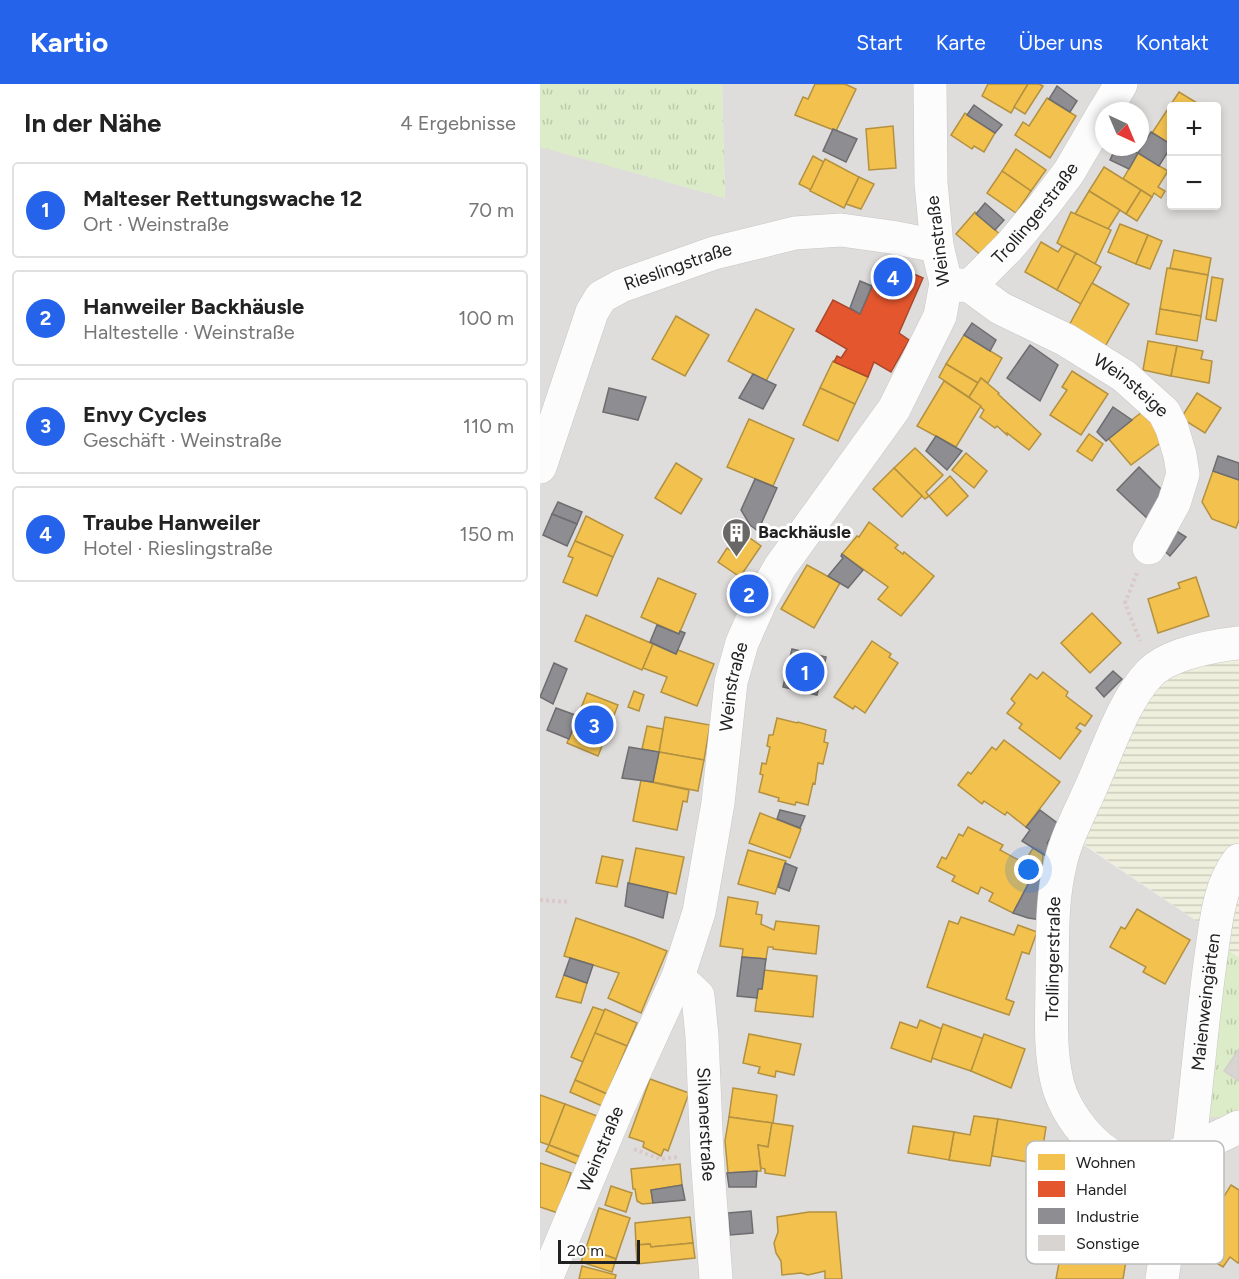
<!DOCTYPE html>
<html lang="de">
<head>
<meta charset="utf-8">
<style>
  :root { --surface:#fff; --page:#f6f6f6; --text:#222; --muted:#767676; --line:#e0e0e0; --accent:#2563eb }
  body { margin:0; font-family:Figtree,sans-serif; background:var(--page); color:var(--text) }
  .controls { position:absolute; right:18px; top:18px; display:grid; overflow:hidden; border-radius:6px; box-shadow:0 3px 9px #0003 }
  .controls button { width:54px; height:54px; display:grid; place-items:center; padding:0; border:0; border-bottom:2px solid var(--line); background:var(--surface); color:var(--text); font:30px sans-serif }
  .compass { position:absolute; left:555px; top:18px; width:54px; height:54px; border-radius:50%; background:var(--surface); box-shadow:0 3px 9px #0003; rotate:136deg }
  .scale { position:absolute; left:18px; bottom:15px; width:82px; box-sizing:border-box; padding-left:6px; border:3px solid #212121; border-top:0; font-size:16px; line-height:21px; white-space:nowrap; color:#212121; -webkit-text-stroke:4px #fff; paint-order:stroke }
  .you { position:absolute; left:489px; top:786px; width:21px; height:21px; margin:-15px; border:4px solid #fff; border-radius:50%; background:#1a73e8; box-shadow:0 0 0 9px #1a73e833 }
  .badge { display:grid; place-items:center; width:39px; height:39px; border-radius:50%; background:var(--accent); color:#fff; font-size:20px; font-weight:700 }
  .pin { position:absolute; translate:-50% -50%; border:3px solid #fff; box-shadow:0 2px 6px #0006 }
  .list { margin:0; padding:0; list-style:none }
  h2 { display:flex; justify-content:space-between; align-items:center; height:78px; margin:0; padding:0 24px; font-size:26px }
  h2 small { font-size:20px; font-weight:400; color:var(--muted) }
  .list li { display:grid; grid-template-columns:39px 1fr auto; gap:18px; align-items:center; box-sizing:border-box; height:96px; margin:0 12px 12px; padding:0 12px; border:2px solid var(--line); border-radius:6px }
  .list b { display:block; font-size:22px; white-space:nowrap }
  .list p { margin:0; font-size:20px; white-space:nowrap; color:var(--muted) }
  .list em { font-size:20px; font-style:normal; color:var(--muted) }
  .map { position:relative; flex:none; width:699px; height:1195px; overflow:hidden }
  header { display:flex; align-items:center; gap:36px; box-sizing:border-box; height:84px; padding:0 30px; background:var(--accent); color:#fff }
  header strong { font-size:28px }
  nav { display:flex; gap:33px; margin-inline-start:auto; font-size:21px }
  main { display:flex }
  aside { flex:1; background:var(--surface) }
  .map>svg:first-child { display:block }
  .residential { fill:#dfdddb; fill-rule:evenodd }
  .farmland { fill:url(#farmland-rules) }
  .grass { fill:url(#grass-tufts) }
  .homes { fill:#f2c14e; stroke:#b39140; stroke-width:1.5 }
  .shops { fill:#e4572e; stroke:#aa472a; stroke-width:1.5 }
  .industry { fill:#8d8d92; stroke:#6d6d70; stroke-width:1.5 }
  .building { fill:#d7d4d1; stroke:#d3cfcb; stroke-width:1.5 }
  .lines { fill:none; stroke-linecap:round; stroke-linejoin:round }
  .minor-casing { stroke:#c8c7c6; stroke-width:34 }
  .path { stroke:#d9cac8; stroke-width:4; stroke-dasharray:3 3; stroke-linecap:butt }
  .minor { stroke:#fdfcfc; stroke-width:33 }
  .labels { text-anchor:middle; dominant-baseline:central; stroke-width:6; stroke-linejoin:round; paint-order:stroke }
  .street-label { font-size:18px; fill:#212121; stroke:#fff }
  .poi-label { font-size:18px; font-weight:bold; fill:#212121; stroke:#fff; text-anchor:start }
  .key { fill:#fff; stroke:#bcbcbc; stroke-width:1.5 }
  .key-label { font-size:16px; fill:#212121 }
</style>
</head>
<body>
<header>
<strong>Kartio</strong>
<nav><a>Start</a><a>Karte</a><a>Über uns</a><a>Kontakt</a></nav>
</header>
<main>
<aside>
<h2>In der Nähe<small>4 Ergebnisse</small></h2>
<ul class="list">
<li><span class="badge">1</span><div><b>Malteser Rettungswache 12</b><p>Ort · Weinstraße</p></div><em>70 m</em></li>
<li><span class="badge">2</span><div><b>Hanweiler Backhäusle</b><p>Haltestelle · Weinstraße</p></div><em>100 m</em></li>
<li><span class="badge">3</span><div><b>Envy Cycles</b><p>Geschäft · Weinstraße</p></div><em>110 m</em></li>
<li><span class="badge">4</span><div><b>Traube Hanweiler</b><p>Hotel · Rieslingstraße</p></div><em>150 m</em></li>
</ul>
</aside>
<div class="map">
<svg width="699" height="1195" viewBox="0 0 699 1195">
  <defs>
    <pattern id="farmland-rules" width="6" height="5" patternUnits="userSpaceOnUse" patternTransform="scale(1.5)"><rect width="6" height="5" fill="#efefdd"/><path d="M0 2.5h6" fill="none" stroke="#cdcdbd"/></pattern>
    <pattern id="grass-tufts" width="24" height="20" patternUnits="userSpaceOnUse" patternTransform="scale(1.5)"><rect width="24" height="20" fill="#dcecc8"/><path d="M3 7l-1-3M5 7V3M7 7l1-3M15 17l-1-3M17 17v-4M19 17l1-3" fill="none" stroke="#bccaac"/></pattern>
  </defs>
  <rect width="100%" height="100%" fill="#f0edea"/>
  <path class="residential" d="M182,0H699V559L612,587L530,752L664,842L660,1033L685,1032L699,1045V1195H0V62L185,114ZM632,22H676V122H632ZM564,27H600V63H564Z"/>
  <g class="farmland">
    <path d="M699,570V760L664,842L544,760L590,648L608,612L638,589Z"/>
    <path d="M699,804V874L685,864Z"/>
  </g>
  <g class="grass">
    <path d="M0,0H182L185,114L0,63Z"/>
    <path d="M685,864L699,874V1033H660Z"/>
  </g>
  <g class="homes">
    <path d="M275,0H305L316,5L296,47L255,31L263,13L268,15Z"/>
    <path d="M448,0H488L471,29L442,12Z"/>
    <path d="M488,0H499L503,2L485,30L474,23Z"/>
    <path d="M639,8L662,22H632V61L612,49Z"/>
    <path d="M507,14L536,32L510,74L475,51L483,38L489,42Z"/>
    <path d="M425,29L455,49L444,68L434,62L432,65L411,51Z"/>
    <path d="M353,42L356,84L329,86L326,45Z"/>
    <path d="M476,65L506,86L491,107L462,87Z"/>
    <path d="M598,69L628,87L618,103L625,107L621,114L614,109L612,113L583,95Z"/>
    <path d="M273,72L284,78L271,106L259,100Z"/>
    <path d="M285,75L319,93L304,124L270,107Z"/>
    <path d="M564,83L601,106L586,130L549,107Z"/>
    <path d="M462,87L491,107L476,129L447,109Z"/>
    <path d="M319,93L334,100L321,125L306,120Z"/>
    <path d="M601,106L612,113L597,137L586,130Z"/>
    <path d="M549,107L580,126L568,145L535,130Z"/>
    <path d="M435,128L462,152L443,173L416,150Z"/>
    <path d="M531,128L571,146L555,180L517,159Z"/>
    <path d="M580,140L608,151L596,180L568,168Z"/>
    <path d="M608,151L622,157L610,185L596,180Z"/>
    <path d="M501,158L518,168L522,162L536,169L517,206L485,188Z"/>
    <path d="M634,166L671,174L668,191L630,184Z"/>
    <path d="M536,169L561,183L541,220L517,206Z"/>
    <path d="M627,184L668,191L661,232L620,225Z"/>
    <path d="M672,193L683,195L676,237L666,235Z"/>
    <path d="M552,199L589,220L562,268L526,247Z"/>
    <path d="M216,225L254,245L226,297L188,277Z"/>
    <path d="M620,225L661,232L657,257L616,250Z"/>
    <path d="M136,232L169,251L145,292L112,275Z"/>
    <path d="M424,251L462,274L448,299L441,294L438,299L406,280Z"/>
    <path d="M608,257L637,262L631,292L603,286Z"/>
    <path d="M637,262L663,267L661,275L672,277L669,299L631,292Z"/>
    <path d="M293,277L328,293L315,320L280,304Z"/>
    <path d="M406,280L438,299L429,313L399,293Z"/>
    <path d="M532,287L568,310L541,351L510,331L527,306L522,303Z"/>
    <path d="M441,294L459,309L458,310L501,350L489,366L467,349V351L457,342L455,344L440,333L444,326L429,313Z"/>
    <path d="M404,297L441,322L416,363L377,342Z"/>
    <path d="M280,304L315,320L298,357L263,341Z"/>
    <path d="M657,309L681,324L665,349L641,334Z"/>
    <path d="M606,325L627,354L591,381L568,354Z"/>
    <path d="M209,335L254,355L233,402L187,383Z"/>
    <path d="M549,350L563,360L552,377L537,367Z"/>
    <path d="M375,364L403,391L386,408L389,412L385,415L354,384Z"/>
    <path d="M426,369L447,387L434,404L412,386Z"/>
    <path d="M136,379L162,395L141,430L115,414Z"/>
    <path d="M354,384L382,412L362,433L333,405Z"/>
    <path d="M673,387L699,396V436L696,444L672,435L662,418Z"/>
    <path d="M410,392L428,412L407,432L389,412Z"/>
    <path d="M46,432L83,451L73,473L35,457Z"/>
    <path d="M329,438L358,461L355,464L363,470L364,468L394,492L361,532L338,515L348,503L302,470L317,452L319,453Z"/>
    <path d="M207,452L221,462L200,493L178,478L187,464L195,469Z"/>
    <path d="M35,457L73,473L57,512L23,498L33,474L28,472Z"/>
    <path d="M267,481L300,499L274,544L241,525Z"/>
    <path d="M656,493L669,532L618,549L608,515L640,504L638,499Z"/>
    <path d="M118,494L156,510L139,550L101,533Z"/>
    <path d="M552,529L581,559L550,589L521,559Z"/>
    <path d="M46,531L113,560L102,586L35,557Z"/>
    <path d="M332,557L351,570L349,573L358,579L325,629L315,622L313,625L294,613Z"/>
    <path d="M113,560L136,570L138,566L174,580L157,622L121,608L127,593L103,584Z"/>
    <path d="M503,588L528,608L526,612L552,632L545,642L540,639L536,644L541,647L520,675L479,644L482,640L467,629L475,619L471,615L490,590L497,595Z"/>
    <path d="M94,607L104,611L99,627L88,623Z"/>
    <path d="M47,609L78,621L58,672L27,659Z"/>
    <path d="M125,633L170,641L164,676L119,668Z"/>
    <path d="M237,634L257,639L258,638L286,646L284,658L288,659L283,680L278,679L275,700L273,699L268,721L256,718L255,721L238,717L239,714L219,708L223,691L220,690L222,679L226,680L230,663L227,662L229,651H233Z"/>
    <path d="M107,642L123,645L119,668L102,665Z"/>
    <path d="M464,656L520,698L486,743L467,728L465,731L444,717L442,720L418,701L428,688L431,690L452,663L456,666Z"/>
    <path d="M119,668L164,676L158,707L113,698Z"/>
    <path d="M101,696L149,706L147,718L143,717L137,746L93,737Z"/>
    <path d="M220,729L261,745L250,774L209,759Z"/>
    <path d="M428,743L463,761L460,766L484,779L493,764L503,770L502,789L496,785L473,829L449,817L453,809L441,803L438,810L412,797L415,792L397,783L402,773L406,775L419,750L423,752Z"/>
    <path d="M96,764L144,773L136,810L89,799Z"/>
    <path d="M208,766L246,777L235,810L198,800Z"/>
    <path d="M62,772L83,776L77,803L56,799Z"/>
    <path d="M188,813L218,818L216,830L222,831L221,840L234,846L236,837L279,842L276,870L233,865V863H228L226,875L202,873L203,865L180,862Z"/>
    <path d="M597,825L650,856L625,900L603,888L606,883L570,863L581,843L585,845Z"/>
    <path d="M421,833L474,851L478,841L497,848L489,870L482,868L466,915L474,918L469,931L387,903L409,837L418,840Z"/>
    <path d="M36,834L94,854L127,867L101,929L68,914L79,889L24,872Z"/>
    <path d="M224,886L277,892L273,933L215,927L218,905H222Z"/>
    <path d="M24,891L47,899L41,919L16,913Z"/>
    <path d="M53,923L65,927L43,978L31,973Z"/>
    <path d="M65,925L97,939L87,962L55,949Z"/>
    <path d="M380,936L402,945L391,978L351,964L360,938L377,944Z"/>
    <path d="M403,940L444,955L431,987L392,974Z"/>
    <path d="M55,949L87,962L67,1010L35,996Z"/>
    <path d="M209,950L261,960L254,991L236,987L235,993L218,989L220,983L203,979Z"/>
    <path d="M444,950L485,965L471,1004L431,987Z"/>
    <path d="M110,995L149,1009L128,1067L124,1065L121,1072L103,1063L104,1058L89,1053Z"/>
    <path d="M35,996L67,1010L62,1022L30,1008Z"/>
    <path d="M193,1004L237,1011L233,1039L189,1033Z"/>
    <path d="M0,1011L25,1020L9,1061L0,1058Z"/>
    <path d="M25,1020L57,1032L41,1073L9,1061Z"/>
    <path d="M434,1032L458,1035L450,1082L409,1076L414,1048L430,1051Z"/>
    <path d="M189,1033L232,1039L228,1063L218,1061L221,1087L188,1089L185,1057Z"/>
    <path d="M458,1035L506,1043L502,1069L496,1068L494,1079L452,1072Z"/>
    <path d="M232,1039L253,1042L245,1092L225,1089V1085L221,1084L218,1061L228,1063Z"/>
    <path d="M373,1042L414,1048L409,1076L368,1069Z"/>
    <path d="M9,1061L40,1073L37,1080L6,1067Z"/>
    <path d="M0,1079L31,1089L18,1129L0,1123Z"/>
    <path d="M140,1080L142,1101L111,1106L113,1119L102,1120L97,1117L95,1105H93L91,1085Z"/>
    <path d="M691,1101L699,1106V1177L698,1179L690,1173L683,1183L652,1164L659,1154L648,1147L657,1132L653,1130L664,1113L678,1122Z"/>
    <path d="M71,1102L92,1109L86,1128L65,1121Z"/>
    <path d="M59,1124L90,1134L76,1175L46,1164Z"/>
    <path d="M269,1128H296L302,1195H285V1187L268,1191L261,1189L242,1191L241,1177L236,1169L234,1159L238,1148L237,1133Z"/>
    <path d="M150,1133L153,1159L111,1163L110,1160L96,1161L95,1139Z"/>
    <path d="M527,1136L591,1147L583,1195H516Z"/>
    <path d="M153,1159L155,1174L97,1180L96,1161L110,1160L111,1163Z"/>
    <path d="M46,1164L76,1175L72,1188L41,1178Z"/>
    <path d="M42,1182L76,1191L75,1195H39Z"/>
  </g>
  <path class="shops" d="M343,177L383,194L359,249L369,256L351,288L334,278L328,293L294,278L297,272L301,274L307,265L276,247L293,216L320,230Z"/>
  <g class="industry">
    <path d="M517,2L537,17L530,28L509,15Z"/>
    <path d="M434,21L462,41L455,49L427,31Z"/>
    <path d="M293,45L317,55L306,78L283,67Z"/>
    <path d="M611,48L632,61L619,82L598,69Z"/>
    <path d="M576,63H588L598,69L589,85L570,76Z"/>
    <path d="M445,119L464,136L455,146L436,130Z"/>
    <path d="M320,197L332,202L320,230L310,224Z"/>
    <path d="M432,239L456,256L450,267L424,251Z"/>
    <path d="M490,261L518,281L500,317L467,294Z"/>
    <path d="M213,290L236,301L223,325L199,314Z"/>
    <path d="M69,304L106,313L98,336L63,328Z"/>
    <path d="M573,323L592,336L566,357L557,348Z"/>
    <path d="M396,352L422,367L407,386L386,367Z"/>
    <path d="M678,372L699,379V396L673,387Z"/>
    <path d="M599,383L630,414L609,436L577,406Z"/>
    <path d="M215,395L237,404L218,447L210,441L201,426Z"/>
    <path d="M18,418L42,428L37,440L12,430Z"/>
    <path d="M12,430L37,440L27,462L3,451Z"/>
    <path d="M633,445L646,453L630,472L620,463Z"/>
    <path d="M302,470L323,486L308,504L288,492L303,474L301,472Z"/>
    <path d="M117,541L139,550L140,547L145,549L136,570L110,558Z"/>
    <path d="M252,565L286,573L277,611L243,603Z"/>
    <path d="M14,579L27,585L13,620L0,613Z"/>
    <path d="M573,587L582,595L564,613L556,604Z"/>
    <path d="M16,624L38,632L29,655L7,646Z"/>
    <path d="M89,663L119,668L113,698L82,694Z"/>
    <path d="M240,726L265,732L260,744L237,735Z"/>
    <path d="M500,726L520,741L507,759L513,763L506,772L482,757L490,746L486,743Z"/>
    <path d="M245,779L257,784L249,807L238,803Z"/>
    <path d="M496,785L502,789L501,836L488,834L473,829Z"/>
    <path d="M88,799L128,808L123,834L85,822Z"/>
    <path d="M202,873L226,875L222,905H218L217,914L197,912Z"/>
    <path d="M30,874L53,881L47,899L24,891Z"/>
    <path d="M217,1087L216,1103H189L187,1089Z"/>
    <path d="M142,1101L145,1116L113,1119L111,1106Z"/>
    <path d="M211,1127L213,1149L190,1151L188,1129Z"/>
  </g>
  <path class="building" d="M699,965V997L684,987Z"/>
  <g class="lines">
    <defs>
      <g id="minor">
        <path d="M565,27L581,0"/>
        <path id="s1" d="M408,200L430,202L469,163L504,121L529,88L564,28"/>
        <path id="s2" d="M430,202L460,224L526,256L584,292L624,328L632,344L640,371L643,390L634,419L609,464"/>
        <path id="s3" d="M0,383L52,228L61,213L81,202L174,169L255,149L301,146L351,153L397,162"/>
        <path d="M699,559C673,562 629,570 610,589C583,617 568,666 552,701C541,727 526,753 520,781C511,818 513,855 512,893C512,928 509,963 517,997C524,1031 564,1082 602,1080C627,1079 676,1054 699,1043"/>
        <path id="s4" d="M138,893L158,912L162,952L167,1071L176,1195"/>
        <path id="s5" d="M649,1065C657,1001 662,936 671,872C676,840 678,803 699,776"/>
        <path d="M601,1080L617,1120L627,1162L622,1195"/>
        <path id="s6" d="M6,1195L77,1026L138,893L159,828L178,719L191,598L202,559L221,516L240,483L354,325L400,232L406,199L397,162L391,99L390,0"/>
      </g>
    </defs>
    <use href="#minor" class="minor-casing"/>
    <g class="path">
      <path d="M597,489L585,519L600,557"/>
      <path d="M0,816L30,818"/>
      <path d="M94,1065L120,1075L138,1073"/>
    </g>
    <use href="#minor" class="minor"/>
  </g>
  <defs>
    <symbol id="building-pin" viewBox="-11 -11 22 30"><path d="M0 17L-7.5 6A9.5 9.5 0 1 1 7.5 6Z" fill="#696867" stroke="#fff"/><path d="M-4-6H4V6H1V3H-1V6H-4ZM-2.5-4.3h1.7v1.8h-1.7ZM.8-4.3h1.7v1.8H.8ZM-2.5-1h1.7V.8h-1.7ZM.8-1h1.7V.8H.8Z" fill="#fff"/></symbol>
  </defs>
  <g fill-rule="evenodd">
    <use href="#building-pin" x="180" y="432" width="33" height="45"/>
  </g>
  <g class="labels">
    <g class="street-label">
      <text stroke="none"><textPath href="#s1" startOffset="120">Trollingerstraße</textPath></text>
      <text transform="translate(398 157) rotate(-97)">Weinstraße</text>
      <text stroke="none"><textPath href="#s3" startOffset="264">Rieslingstraße</textPath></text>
      <text stroke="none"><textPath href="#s2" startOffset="190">Weinsteige</textPath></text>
      <text stroke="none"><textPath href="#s6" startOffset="626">Weinstraße</textPath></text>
      <text transform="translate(513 875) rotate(-89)">Trollingerstraße</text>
      <text stroke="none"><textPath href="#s5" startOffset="148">Maienweingärten</textPath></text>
      <text stroke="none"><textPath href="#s4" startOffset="156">Silvanerstraße</textPath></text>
      <text stroke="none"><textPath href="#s6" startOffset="141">Weinstraße</textPath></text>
    </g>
    <g class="poi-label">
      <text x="218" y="448">Backhäusle</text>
    </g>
  </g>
  <rect x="486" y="1057" width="198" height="123" rx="9" class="key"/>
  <rect x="498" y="1070" width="27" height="16" fill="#f2c14e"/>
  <rect x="498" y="1097" width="27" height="16" fill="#e4572e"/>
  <rect x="498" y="1124" width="27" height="16" fill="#8d8d92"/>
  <rect x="498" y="1151" width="27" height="16" fill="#d7d4d1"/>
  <g class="key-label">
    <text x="536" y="1084">Wohnen</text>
    <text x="536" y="1111">Handel</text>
    <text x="536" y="1138">Industrie</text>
    <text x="536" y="1165">Sonstige</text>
  </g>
</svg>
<div class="controls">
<button>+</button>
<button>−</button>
</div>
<svg class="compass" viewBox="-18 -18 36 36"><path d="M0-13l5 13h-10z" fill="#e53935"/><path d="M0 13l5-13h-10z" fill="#767676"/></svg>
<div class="scale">20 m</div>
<div class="you"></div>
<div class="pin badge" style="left:265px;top:588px">1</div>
<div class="pin badge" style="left:209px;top:510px">2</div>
<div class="pin badge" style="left:54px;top:641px">3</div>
<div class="pin badge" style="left:353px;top:193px">4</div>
</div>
</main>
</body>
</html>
